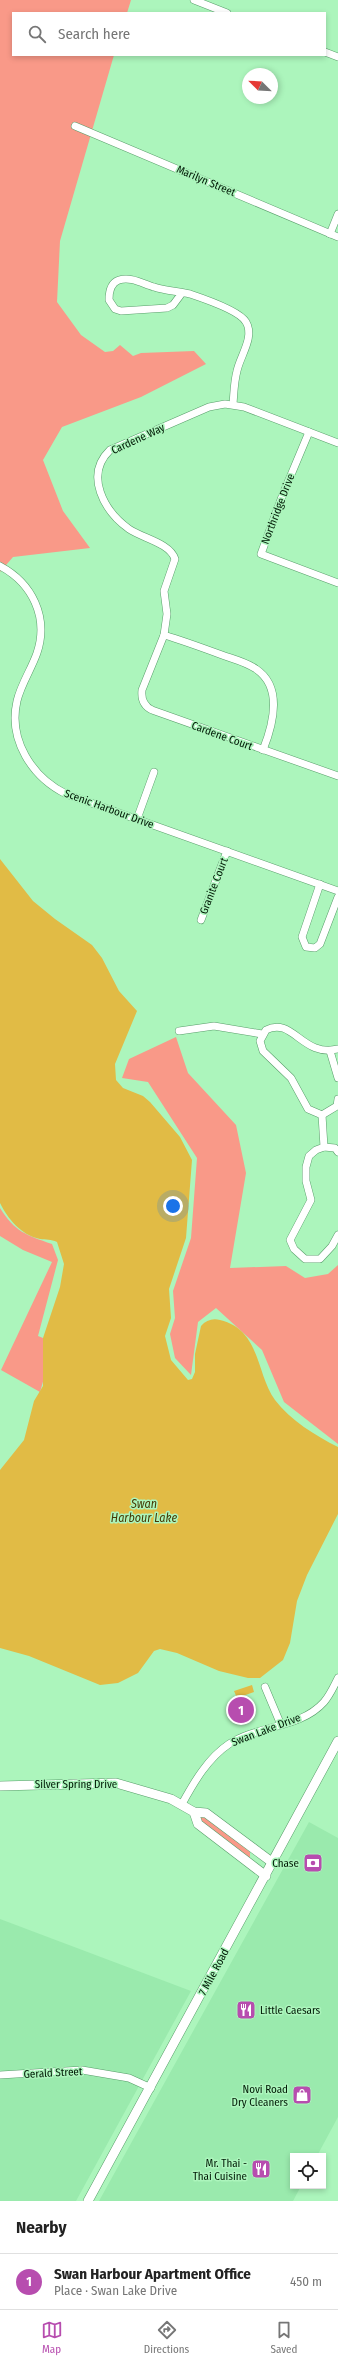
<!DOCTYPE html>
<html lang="en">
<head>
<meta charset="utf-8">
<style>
  :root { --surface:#fff; --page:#f6f6f6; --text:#222; --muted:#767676; --line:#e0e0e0; --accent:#b74daf }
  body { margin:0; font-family:"Fira Sans Condensed",sans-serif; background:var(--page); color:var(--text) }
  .controls { position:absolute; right:12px; bottom:12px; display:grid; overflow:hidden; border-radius:0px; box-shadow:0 2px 6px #0003 }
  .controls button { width:36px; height:36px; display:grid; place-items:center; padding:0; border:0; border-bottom:1px solid var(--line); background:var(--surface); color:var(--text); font:20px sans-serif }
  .compass { position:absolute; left:242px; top:68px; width:36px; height:36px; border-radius:50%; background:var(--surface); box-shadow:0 2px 6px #0003; rotate:294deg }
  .you { position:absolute; left:173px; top:1206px; width:14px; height:14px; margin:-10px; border:3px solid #fff; border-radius:50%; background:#1a73e8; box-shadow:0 0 0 6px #1a73e833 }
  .badge { display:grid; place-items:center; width:26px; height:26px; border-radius:50%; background:var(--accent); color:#fff; font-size:13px; font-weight:700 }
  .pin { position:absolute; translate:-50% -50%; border:2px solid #fff; box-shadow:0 1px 4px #0006 }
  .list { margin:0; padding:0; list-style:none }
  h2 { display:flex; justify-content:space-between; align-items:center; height:52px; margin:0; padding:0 16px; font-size:17px }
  h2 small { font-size:13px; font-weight:400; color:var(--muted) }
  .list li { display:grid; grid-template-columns:26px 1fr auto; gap:12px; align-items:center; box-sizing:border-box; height:56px; padding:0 16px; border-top:1px solid var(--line) }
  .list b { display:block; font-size:15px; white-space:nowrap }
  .list p { margin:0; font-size:13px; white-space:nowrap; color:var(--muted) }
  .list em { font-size:13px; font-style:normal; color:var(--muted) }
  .icon { flex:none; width:22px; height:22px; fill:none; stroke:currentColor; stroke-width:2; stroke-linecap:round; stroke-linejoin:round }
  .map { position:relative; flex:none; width:338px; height:2201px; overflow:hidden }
  .search { position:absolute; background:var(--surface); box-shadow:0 2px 6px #0003; left:12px; right:12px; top:12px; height:44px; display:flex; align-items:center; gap:10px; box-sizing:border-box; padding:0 14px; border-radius:0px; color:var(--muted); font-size:15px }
  .sheet { height:108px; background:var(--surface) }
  nav { display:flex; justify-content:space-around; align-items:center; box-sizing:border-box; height:56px; border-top:1px solid var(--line); background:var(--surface); font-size:11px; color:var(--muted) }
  nav a { display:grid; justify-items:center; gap:2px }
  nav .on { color:var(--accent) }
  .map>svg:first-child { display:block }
  .built { fill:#9aeaad }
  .green { fill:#f99988 }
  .water { fill:#e1bb45 }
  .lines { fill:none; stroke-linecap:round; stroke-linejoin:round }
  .street-casing { stroke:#589e6a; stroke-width:8 }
  .secondary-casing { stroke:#589e6a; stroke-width:10 }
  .street { stroke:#fff; stroke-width:7 }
  .secondary { stroke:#fff; stroke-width:9 }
  .labels { text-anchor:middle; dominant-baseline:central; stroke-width:3; stroke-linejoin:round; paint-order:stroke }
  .street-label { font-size:11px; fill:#001a06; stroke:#acf5bc }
  .poi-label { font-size:11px; fill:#001a06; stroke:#acf5bc; text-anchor:end }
  .water-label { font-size:12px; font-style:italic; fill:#463703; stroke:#acf5bc }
</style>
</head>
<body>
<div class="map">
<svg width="338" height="2201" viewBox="0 0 338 2201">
  <rect width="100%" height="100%" fill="#acf5bc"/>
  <g class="built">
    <path d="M309,1822L338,1838V2117L317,2156H293V2186H301L293,2201H99Z"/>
    <path d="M0,1919L191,1991L76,2201H0Z"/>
  </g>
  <g class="green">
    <path d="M0,0H131L127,13H13V55H114L60,241L57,302L81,335L105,352L113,351L120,345L133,356L141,353L194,351L206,364L141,397L62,427L43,460L63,511L90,548L13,557L0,572Z"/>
    <path d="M176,1037L188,1073L236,1125L246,1173L230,1268L286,1266L305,1278L328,1274L338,1265V1444L284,1402L262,1350L216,1308L198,1322L191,1375L175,1358L170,1334L175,1318L173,1291L191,1238L197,1158L148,1082L122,1078L129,1059Z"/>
    <path d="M0,1208C15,1232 26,1235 52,1244L58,1260L38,1336L43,1338L44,1378L40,1392L1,1370L52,1262L23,1250L0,1236Z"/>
    <path d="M205,1816L250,1852V1857L248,1858L201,1821V1817Z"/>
  </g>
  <g class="water">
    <path d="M0,859L33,901L55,919L92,945L102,958L119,991L137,1011L115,1064L116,1080L123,1088L143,1096L150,1102L180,1137L192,1160L186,1238L169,1289L171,1318L165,1336L171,1360L188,1380L192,1379L195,1372V1354L201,1326C206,1320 213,1318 220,1320C261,1330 256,1374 275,1400C290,1420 316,1436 338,1447V1514L307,1575L297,1601L290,1643L283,1660L260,1678H248L219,1671L177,1653L160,1649L154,1651L138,1673L118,1683L100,1685L29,1656L0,1648V1470L24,1440L34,1401L43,1386V1338L60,1287L64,1264L57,1242C51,1239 46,1240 40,1239C21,1235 8,1219 0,1203Z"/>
    <path d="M252,1685L254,1692L237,1698L234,1691Z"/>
  </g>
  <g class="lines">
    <defs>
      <g id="street">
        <path d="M194,0L227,13"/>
        <path d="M325,52L338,57"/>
        <path d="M75,126L338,237"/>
        <path d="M330,234L338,214"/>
        <path d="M182,293L173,305L167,308L121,311L115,309L109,300C109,292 110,283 119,280C131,276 143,284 154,287C165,291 178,291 190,294C202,298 240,311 246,322C255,337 240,356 237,371C234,382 234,393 233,404"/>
        <path d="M309,432L283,494L261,554L338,583"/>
        <path d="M338,443L244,407L225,404L209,407L110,450C84,475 104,511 129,529C142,538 170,543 175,559L164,591L167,614L164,635L142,690C141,699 144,706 152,710L338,776"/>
        <path d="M0,566C32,583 49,617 37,653C31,670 21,684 17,701C8,740 32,777 66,794L338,891"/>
        <path d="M164,635C184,641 203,648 222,655C233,659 246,662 256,669C283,687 273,725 263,750"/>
        <path d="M137,819L154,772"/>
        <path d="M320,884L302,937L306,947L315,948L320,944L338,897"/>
        <path d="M201,920L227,851"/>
        <path d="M179,1031L214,1026L262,1034"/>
        <path d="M330,1051L338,1078"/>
        <path d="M322,1115L324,1147L316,1150L309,1156L306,1167V1181L311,1200L290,1240L294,1249L305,1259H320L332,1246L338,1235"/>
        <path d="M322,1115L308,1109L291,1078L263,1051L260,1041L266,1030C293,1016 302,1058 338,1049"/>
        <path d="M322,1115L337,1106L338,1099"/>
        <path d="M324,1147L335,1148L338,1152"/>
        <path d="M265,1687L281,1725"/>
        <path d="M182,1804C194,1782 208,1758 229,1744C257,1725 300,1729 324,1702C330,1695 334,1686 338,1678"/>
        <path d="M0,2075L82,2070L129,2078L151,2088"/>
      </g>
      <g id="secondary">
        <path d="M0,1786L116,1783L171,1799L194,1812L206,1813L273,1863"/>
        <path d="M194,1812L198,1824L266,1876"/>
        <path d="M88,2201L338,1741"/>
      </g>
    </defs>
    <use href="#street" class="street-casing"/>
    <use href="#secondary" class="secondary-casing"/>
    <use href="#street" class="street"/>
    <use href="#secondary" class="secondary"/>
  </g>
  <defs>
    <symbol id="bank-square" viewBox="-11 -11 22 22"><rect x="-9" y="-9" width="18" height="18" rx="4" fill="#b74daf" stroke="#acf5bc"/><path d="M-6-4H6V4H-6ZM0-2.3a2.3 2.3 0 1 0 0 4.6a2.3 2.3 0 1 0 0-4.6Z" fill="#fff"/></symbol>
    <symbol id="restaurant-square" viewBox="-11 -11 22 22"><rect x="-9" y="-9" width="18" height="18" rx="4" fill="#b74daf" stroke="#acf5bc"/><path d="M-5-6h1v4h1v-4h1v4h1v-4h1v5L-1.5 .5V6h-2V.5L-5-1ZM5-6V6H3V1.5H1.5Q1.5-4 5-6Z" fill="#fff"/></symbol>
    <symbol id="shop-square" viewBox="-11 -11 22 22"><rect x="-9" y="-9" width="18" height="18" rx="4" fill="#b74daf" stroke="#acf5bc"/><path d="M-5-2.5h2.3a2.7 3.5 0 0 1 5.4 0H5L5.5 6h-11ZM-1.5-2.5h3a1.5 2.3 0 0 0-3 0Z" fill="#fff"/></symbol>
  </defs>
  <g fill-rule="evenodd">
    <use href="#bank-square" x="302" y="1852" width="22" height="22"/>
    <use href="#restaurant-square" x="235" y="1999" width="22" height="22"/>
    <use href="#shop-square" x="291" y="2084" width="22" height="22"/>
    <use href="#restaurant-square" x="250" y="2158" width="22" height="22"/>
  </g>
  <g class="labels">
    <g class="street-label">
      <text transform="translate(206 181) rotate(23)">Marilyn Street</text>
      <text transform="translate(138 439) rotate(-25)">Cardene Way</text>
      <text transform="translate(278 509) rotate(-69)">Northridge Drive</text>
      <text transform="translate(222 736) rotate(20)">Cardene Court</text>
      <text transform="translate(109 809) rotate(20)">Scenic Harbour Drive</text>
      <text transform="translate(214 886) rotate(-69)">Granite Court</text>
      <text transform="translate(266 1730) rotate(-21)">Swan Lake Drive</text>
      <text x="76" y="1784">Silver Spring Drive</text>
      <text transform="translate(214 1972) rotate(-62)">7 Mile Road</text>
      <text transform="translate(53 2073) rotate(-3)">Gerald Street</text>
    </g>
    <g class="poi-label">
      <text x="299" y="1863">Chase</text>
      <text x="260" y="2010" text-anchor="start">Little Caesars</text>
      <text x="288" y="2089">Novi Road<tspan x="288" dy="13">Dry Cleaners</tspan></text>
      <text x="247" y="2163">Mr. Thai -<tspan x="247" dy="13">Thai Cuisine</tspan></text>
    </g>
    <g class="water-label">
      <text x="144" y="1504">Swan<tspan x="144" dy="14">Harbour Lake</tspan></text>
    </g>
  </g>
</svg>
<div class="controls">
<button><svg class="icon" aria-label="locate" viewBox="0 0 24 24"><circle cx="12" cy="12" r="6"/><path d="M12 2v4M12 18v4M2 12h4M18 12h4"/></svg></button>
</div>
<svg class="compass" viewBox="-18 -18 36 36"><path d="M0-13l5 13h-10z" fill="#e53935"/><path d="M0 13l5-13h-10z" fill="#767676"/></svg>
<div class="you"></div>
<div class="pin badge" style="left:241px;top:1710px">1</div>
<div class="search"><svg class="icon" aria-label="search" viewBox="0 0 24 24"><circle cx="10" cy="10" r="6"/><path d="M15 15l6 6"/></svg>Search here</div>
</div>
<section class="sheet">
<h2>Nearby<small></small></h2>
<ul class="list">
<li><span class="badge">1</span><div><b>Swan Harbour Apartment Office</b><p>Place · Swan Lake Drive</p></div><em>450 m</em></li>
</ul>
</section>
<nav>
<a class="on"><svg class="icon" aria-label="map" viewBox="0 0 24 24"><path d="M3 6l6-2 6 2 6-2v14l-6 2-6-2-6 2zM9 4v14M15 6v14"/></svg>Map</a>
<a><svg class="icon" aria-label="directions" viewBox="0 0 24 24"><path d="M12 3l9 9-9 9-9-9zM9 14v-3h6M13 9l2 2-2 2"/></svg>Directions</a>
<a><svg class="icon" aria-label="saved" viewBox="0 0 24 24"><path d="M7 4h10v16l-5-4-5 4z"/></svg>Saved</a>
</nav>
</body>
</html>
